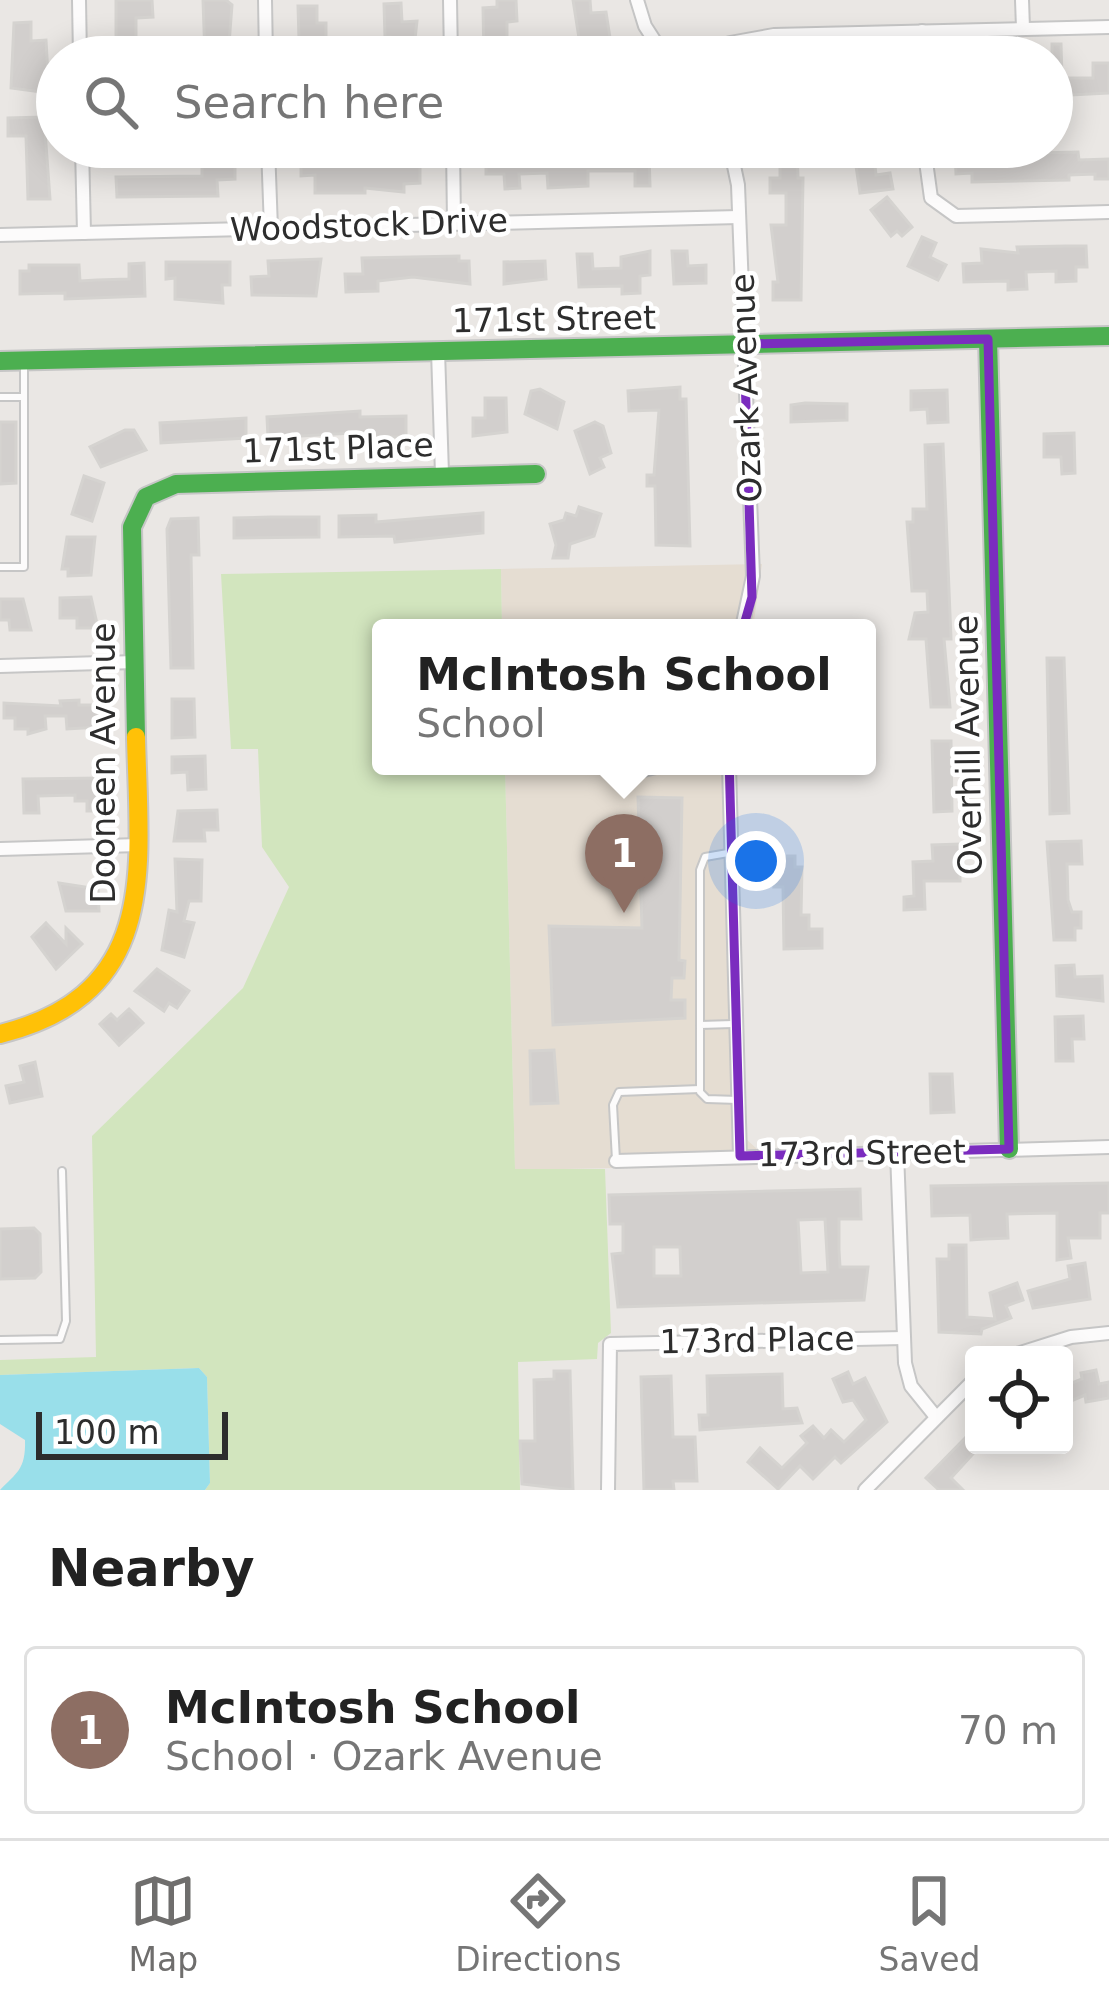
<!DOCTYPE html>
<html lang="en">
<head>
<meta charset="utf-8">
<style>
  :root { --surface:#fff; --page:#f6f6f6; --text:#222; --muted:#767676; --line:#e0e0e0; --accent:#6f6e6d }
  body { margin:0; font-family:"DejaVu Sans",sans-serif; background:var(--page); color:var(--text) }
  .controls { position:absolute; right:36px; bottom:36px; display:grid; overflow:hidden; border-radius:12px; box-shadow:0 6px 30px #0003 }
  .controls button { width:108px; height:108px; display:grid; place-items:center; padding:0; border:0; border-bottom:3px solid var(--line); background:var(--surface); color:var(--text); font:60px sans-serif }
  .scale { position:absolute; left:36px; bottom:30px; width:192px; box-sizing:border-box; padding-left:12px; border:6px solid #2d2d2d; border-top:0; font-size:33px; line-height:42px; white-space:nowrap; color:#2d2d2d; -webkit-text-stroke:9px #fff; paint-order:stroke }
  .you { position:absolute; left:756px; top:861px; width:42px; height:42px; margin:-30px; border:9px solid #fff; border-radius:50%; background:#1a73e8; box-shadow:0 0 0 18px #1a73e833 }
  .badge { display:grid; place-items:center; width:78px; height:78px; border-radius:50%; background:var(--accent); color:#fff; font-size:39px; font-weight:700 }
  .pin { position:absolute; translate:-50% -99px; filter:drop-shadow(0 3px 6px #0008) }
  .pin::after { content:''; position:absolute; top:63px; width:42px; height:36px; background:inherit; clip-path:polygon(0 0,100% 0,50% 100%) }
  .popup { position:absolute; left:372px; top:619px; width:504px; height:156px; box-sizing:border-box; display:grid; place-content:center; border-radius:12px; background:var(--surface); filter:drop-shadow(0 3px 9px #0005); font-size:39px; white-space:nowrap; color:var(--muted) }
  .popup b { font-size:45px; color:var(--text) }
  .popup::after { content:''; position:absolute; left:50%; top:100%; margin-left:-24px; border:24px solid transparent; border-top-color:var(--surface) }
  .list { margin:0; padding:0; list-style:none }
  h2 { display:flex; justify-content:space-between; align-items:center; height:156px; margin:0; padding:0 48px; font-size:51px }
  h2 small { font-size:39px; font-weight:400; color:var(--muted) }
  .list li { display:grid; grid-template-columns:78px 1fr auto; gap:36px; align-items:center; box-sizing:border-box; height:168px; margin:0 24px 24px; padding:0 24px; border:3px solid var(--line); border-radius:12px }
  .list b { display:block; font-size:45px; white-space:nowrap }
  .list p { margin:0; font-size:39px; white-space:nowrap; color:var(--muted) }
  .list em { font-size:39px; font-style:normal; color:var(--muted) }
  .icon { flex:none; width:66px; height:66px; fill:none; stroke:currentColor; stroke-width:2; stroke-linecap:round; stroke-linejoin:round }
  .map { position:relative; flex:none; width:1109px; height:1490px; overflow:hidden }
  .search { position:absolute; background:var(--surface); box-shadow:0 6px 30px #0003; left:36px; right:36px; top:36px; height:132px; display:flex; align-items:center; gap:30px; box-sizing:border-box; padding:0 42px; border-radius:66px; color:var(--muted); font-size:45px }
  .sheet { height:348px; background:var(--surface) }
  nav { display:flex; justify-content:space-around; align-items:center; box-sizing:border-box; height:168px; border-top:3px solid var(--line); background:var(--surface); font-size:33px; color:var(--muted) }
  nav a { display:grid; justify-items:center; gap:6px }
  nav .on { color:var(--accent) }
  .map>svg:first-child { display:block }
  .education { fill:#e5ddd2 }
  .green { fill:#d2e5be }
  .water { fill:#99dfea }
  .building { fill:#d2cfcd; stroke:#d5d3d0; stroke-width:3; fill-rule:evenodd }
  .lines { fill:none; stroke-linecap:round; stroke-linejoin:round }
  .lane-casing { stroke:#c6c6c6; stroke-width:10 }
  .street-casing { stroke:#c6c6c6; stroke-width:16 }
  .fast-casing { stroke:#c6c6c6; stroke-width:22 }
  .slow-casing { stroke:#c6c6c6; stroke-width:22 }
  .lane { stroke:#fcfbfb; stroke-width:6 }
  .street { stroke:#fcfbfb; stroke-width:12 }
  .fast { stroke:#4caf50; stroke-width:18 }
  .slow { stroke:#ffc107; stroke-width:18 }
  .marked { fill:none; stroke:#7b2cbf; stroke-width:9; stroke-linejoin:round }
  .labels { text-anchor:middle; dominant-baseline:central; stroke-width:9; stroke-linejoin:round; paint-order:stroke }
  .street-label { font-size:33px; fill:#2d2d2d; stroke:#fff }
</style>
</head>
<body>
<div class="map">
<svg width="1109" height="1490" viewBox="0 0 1109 1490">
  <rect width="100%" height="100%" fill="#eae7e4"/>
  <g class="education">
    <path d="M762,564L753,628H502L501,569Z"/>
    <path d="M505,766H736L746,1139L756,1148L758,1165L515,1170Z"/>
  </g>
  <path class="green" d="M501,569L502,628H381V766H505L515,1169H605L611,1333L598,1343L597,1359L518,1362L520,1490H205L210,1483L207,1377L199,1368L0,1375V1360L96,1357L92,1136L243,988L289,887L262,847L258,749H231L221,574Z"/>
  <path class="water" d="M199,1368L207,1377L210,1483L205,1490H0C16,1473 26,1470 25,1440L0,1424V1375Z"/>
  <g class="building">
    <path d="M116,0H152L153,17L136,18V46L150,45V57H116Z"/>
    <path d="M203,0H226L232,5L228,57H205Z"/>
    <path d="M497,0H516L517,21L507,22V57H484L483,8L497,7Z"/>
    <path d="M573,0H590L591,13L606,12L613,57H582Z"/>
    <path d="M401,3L402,22L417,21L413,57H390V37H385L384,4Z"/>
    <path d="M298,6H317V23H326V57H312L311,38L299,39Z"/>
    <path d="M31,22V41L46,40L49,93L11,88L14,23Z"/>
    <path d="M1052,44H1061L1062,78H1093V63H1109V93L1052,96Z"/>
    <path d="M44,117L50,199H28L26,136H8V118Z"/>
    <path d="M780,147H797L798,178H803L801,300H773V282H778L771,225H786V193H770V178H780Z"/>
    <path d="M1015,147H1034L1035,153L1078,152L1079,160L1109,159V179H1095V174L1069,175V180L972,182V173L956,174L955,152L1015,157Z"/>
    <path d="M649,154L650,186H635V171H588V186L548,188L547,173L519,174L520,188L505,189L504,174H486V157Z"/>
    <path d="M874,157L876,175L890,173L893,189L860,193L855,159Z"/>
    <path d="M334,160V166L420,163V183L404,184V192L365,188V193H315V175L301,176V161Z"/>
    <path d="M235,163V179L217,180L218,196L117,197L116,177L202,176V164Z"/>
    <path d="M887,197L912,227L902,236L897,231L891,236L871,210Z"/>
    <path d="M922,237L936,243L930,257L946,265L938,280L908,266Z"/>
    <path d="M1066,246H1086L1087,267H1076V281L1056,282V271L1026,272L1027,289L1008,290V281L964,282L963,264L982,263L981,249L1018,253L1017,247Z"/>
    <path d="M650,251V275L640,276V293L622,294V286L579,287L577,254H592L593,269L621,268V257Z"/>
    <path d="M672,251H687L688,266L706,265V283L674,284Z"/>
    <path d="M459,256V261H469L470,284L413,277L378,281V291L346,292L345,274H363L362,258Z"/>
    <path d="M321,259L316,296L252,295L251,277L269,276L268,261Z"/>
    <path d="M545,261L546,279L504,284V262Z"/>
    <path d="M166,262H230V285H222L223,303L175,299V278L166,279Z"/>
    <path d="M144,263L145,296L65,299V293L20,294V271H29V265H79L80,281L97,280L129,279V264Z"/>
    <path d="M680,387V399H686L690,546L656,545L655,486H647V475H654L659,410L629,411L628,391Z"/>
    <path d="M540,389L564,402L557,429L525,414L531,391Z"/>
    <path d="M947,390L948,422L928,423L927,409L911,410V391Z"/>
    <path d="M485,398H506L507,432L473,436V418H485Z"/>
    <path d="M805,403L847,404V420L791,422V405Z"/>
    <path d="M360,411V417L406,416V437H369V432L268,438L267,417Z"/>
    <path d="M246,418V438L161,443L160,423Z"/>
    <path d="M0,422H16V483L0,484Z"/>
    <path d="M595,422L603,426L611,453L600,458L604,467L590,474L575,431Z"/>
    <path d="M125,430H134L146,450L101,467L90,447Z"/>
    <path d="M1074,433L1075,473L1062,474L1061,457H1044V434Z"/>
    <path d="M943,444L951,639H944L950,707H931L926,639H909L915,613L928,612L927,591H912L907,522H913V509H927L925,445Z"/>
    <path d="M84,476L104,483L92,521L72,514Z"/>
    <path d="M579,507L601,514L594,536L570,544L568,558H553L556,545L550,524L564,520L566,513L576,516Z"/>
    <path d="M483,513V533L395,542L394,536L339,537V516L376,515V522Z"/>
    <path d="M271,517H319V537L234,538V518Z"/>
    <path d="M198,518L199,555H191L193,668H171L167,529L171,519Z"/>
    <path d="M67,537H95L91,575L68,576V569H62Z"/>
    <path d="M91,597L98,628H77V618H60V598Z"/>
    <path d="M0,599H23L31,630H10L9,620H0Z"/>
    <path d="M1047,658H1064L1069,813L1050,814Z"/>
    <path d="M172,699H194L195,737L172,738Z"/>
    <path d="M79,700V705H100V727L67,729L66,716H45L46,729L28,734V729H15V718H4V703L61,706L60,701Z"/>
    <path d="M932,741H951L952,811L934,812Z"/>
    <path d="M205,756L206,789L188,790L187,772L172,773V757Z"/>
    <path d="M101,778L102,811H87V801H75V795L38,796L39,813H24L23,779Z"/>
    <path d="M638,797L682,798L679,960L685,961L684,978H672L671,1000H685V1018L553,1025L549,926L642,928Z"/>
    <path d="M217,810L218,830H204L205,841H174L178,811Z"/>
    <path d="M1081,841L1082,864H1067L1068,900L1072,912H1081V928H1075V940H1054L1047,842Z"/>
    <path d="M960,844V881H924L925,909L904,910V897L914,896L913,862L933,861L932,845Z"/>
    <path d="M779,856H795V867H802L801,915H809V929H822V948L784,949L783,887H774Z"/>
    <path d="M175,859L202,860L201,901H189L184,921L194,923L184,957L162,950L169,910L177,912Z"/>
    <path d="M59,883L98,889L99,911H66Z"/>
    <path d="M46,923L66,944V928L82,944L56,969L32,937Z"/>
    <path d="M1074,965L1075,977L1102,976L1103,1001L1057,996L1056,966Z"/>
    <path d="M157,969L189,991L177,1008L169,1003L164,1011L135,991Z"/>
    <path d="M129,1009L143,1023L119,1045L100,1024L111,1014L117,1020Z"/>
    <path d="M1083,1016L1084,1039H1072L1073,1061H1056L1055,1017Z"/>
    <path d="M554,1050L558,1103L531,1104L530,1051Z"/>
    <path d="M35,1062L42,1096L10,1103L6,1086L24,1082L20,1066Z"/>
    <path d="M930,1074H952L954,1112L931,1113Z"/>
    <path d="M1109,1183V1213H1100V1238H1068L1071,1258L1057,1260V1213L1007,1214L1008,1238L985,1239L971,1240L970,1215L932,1216L931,1186Z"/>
    <path d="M860,1189L861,1219H839V1250L840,1267H868L864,1300L618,1307L612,1254L623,1253V1224H610L609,1195ZM825,1219L828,1272L801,1273L798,1220ZM654,1247H680L681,1276H654Z"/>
    <path d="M34,1228L40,1234L41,1272L35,1278L0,1279V1229Z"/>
    <path d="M949,1245H966L967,1317L995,1319L990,1293L1017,1283L1023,1300L1006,1306L1011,1318L982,1329L981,1334L939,1332L937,1259H949Z"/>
    <path d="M1085,1263L1090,1299L1033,1308L1028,1291L1070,1279L1068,1266Z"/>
    <path d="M1096,1370L1099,1384L1109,1382V1398L1086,1402L1085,1395L1064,1404V1386L1082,1379L1081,1373Z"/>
    <path d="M554,1371H570L573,1490L522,1484L520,1441H535L534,1380L554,1379Z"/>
    <path d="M848,1372L853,1384L865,1378L887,1422L841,1463L835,1457L813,1479L800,1466L778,1489L748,1462L760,1448L782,1468L807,1443L801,1436L813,1426L824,1438L831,1430L844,1442L866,1420L853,1400L843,1402L833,1379Z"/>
    <path d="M782,1374L783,1409L797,1408L802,1423L700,1430L699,1415H708L707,1376Z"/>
    <path d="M671,1376L673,1437H695L697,1481H673L674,1490H644L641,1377Z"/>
    <path d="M974,1429V1445H981L951,1478L963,1490H939L926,1478Z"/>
  </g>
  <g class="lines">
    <defs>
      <g id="lane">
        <path d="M0,397H24"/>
        <path d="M0,567H24V366"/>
        <path d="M631,766L640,774L673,766"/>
        <path d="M733,1024L700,1025V1092L707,1099L738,1100"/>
        <path d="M700,1025V870L705,857L728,853"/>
        <path d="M616,1160L613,1105L619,1092L700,1089"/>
        <path d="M0,1340L60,1339L66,1321L62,1171"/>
      </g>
      <g id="street">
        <path d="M79,0L80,57"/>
        <path d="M265,0L266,57"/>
        <path d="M450,0L451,57"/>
        <path d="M637,0L645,26L665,57"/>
        <path d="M1022,0L1023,28"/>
        <path d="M922,31V57"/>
        <path d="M701,57L730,43L774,35L1109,27"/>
        <path d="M82,147L84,233"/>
        <path d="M268,147L271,229"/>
        <path d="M453,147L454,222"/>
        <path d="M730,147L738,185L753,576L742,628"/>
        <path d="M924,147L931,198L956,216L1109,212"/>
        <path d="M0,235L739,217"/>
        <path d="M438,351L442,474"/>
        <path d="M0,666L135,662"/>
        <path d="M729,766L740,1156"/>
        <path d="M0,849L139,845"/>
        <path d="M897,1152L905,1363L911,1386L936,1417"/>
        <path d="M616,1161L1109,1147"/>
        <path d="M1014,1355L1071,1337L1109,1333"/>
        <path d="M608,1490L610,1344L903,1338"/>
        <path d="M865,1490L974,1380"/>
      </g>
      <g id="fast">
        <path d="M988,339L1009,1149"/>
        <path d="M0,361L1109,336"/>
        <path d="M136,737L132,527L146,497L176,484L536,474"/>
      </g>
      <path id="slow" d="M0,1034C161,994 139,868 136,737"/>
    </defs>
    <use href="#lane" class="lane-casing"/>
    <use href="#street" class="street-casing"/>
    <use href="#fast" class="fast-casing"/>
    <use href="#slow" class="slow-casing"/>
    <use href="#lane" class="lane"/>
    <use href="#street" class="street"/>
    <use href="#fast" class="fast"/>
    <use href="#slow" class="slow"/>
  </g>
  <path class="marked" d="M988,339L1009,1149L740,1156L727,684L752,597L744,344Z"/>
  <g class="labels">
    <g class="street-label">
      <text transform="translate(369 225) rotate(-2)">Woodstock Drive</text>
      <text transform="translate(554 319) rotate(-1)">171st Street</text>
      <text transform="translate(746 388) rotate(-92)">Ozark Avenue</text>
      <text transform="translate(338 448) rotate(-2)">171st Place</text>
      <text transform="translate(968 745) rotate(-91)">Overhill Avenue</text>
      <text transform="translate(103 763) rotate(-90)">Dooneen Avenue</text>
      <text transform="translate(862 1153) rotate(-1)">173rd Street</text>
      <text transform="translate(757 1340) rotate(-1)">173rd Place</text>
    </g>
  </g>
</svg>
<div class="controls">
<button><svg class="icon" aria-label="locate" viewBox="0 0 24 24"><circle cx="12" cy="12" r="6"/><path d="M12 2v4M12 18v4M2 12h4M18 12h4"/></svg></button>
</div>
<div class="scale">100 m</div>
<div class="you"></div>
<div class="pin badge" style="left:624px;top:913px;background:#8d6e63">1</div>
<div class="popup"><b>McIntosh School</b>School</div>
<div class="search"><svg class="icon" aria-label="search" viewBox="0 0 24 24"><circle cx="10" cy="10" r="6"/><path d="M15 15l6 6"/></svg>Search here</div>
</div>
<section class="sheet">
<h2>Nearby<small></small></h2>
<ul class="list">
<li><span class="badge" style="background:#8d6e63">1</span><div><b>McIntosh School</b><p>School · Ozark Avenue</p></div><em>70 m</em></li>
</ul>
</section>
<nav>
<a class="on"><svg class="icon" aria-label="map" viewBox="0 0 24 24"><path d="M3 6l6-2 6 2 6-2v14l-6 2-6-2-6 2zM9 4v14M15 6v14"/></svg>Map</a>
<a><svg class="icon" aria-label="directions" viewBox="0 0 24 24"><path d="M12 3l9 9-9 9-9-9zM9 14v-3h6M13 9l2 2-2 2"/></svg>Directions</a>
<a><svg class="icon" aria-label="saved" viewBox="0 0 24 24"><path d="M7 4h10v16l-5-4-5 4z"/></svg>Saved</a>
</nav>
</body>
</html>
